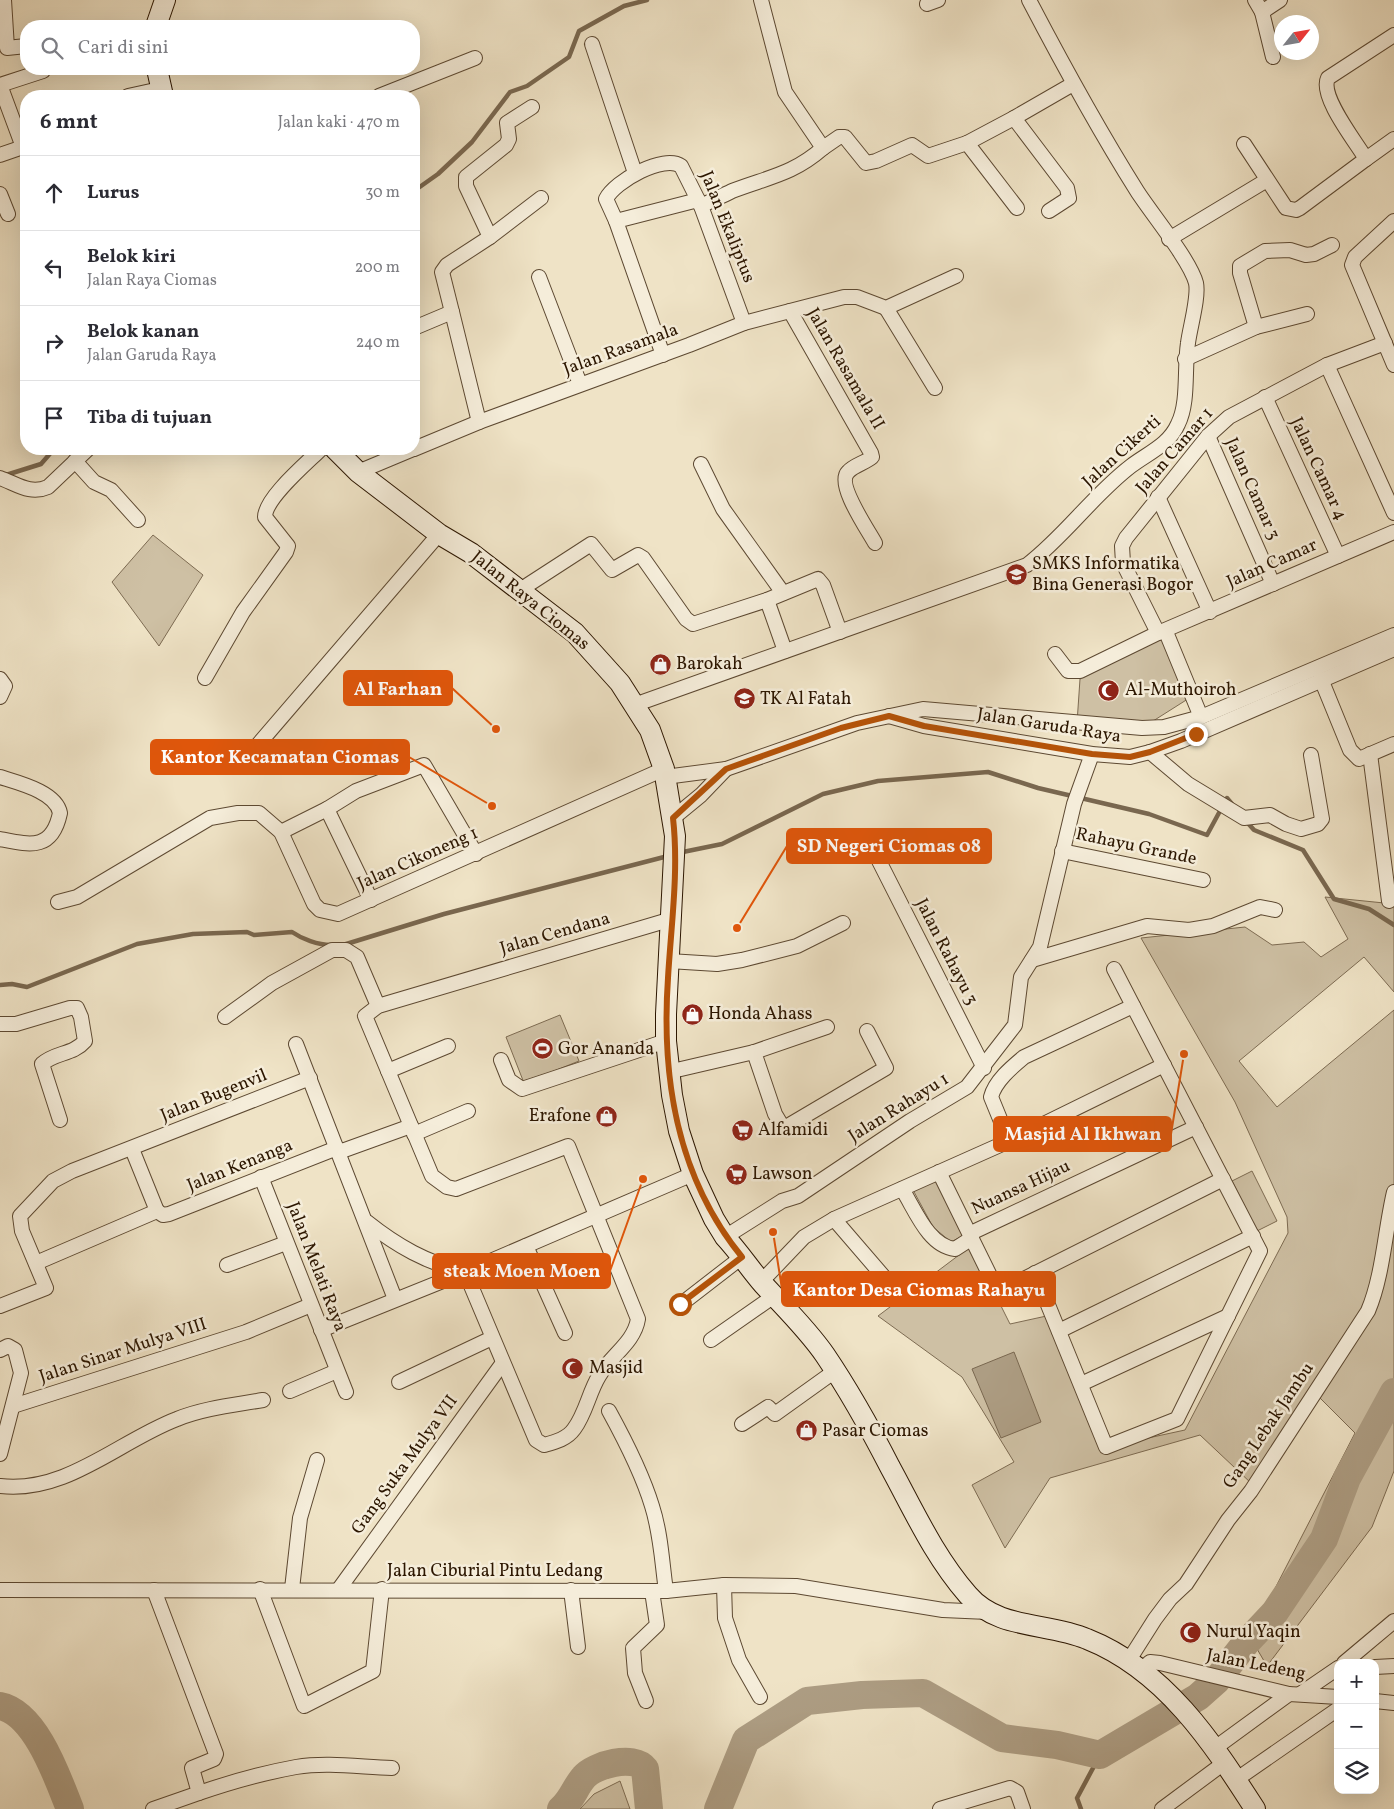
<!DOCTYPE html>
<html lang="id">
<head>
<meta charset="utf-8">
<style>
  :root { --surface:#fff; --page:#f7f7f7; --text:#2b2b33; --muted:#7c7c81; --line:#e1e1e2 }
  body { margin:0; font-family:Vollkorn,serif; background:var(--page); color:var(--text) }
  .controls { position:absolute; right:15px; bottom:15px; display:grid; overflow:hidden; border-radius:10px; box-shadow:0 5px 20px #0002 }
  .controls button { width:45px; height:45px; display:grid; place-items:center; padding:0; border:0; border-bottom:1px solid var(--line); background:var(--surface); color:var(--text); font:25px sans-serif }
  .compass { position:absolute; left:1274px; top:15px; width:45px; height:45px; border-radius:50%; background:var(--surface); box-shadow:0 5px 20px #0002; rotate:59deg }
  .stop { position:absolute; width:15px; height:15px; margin:-11px; border:4px solid #b45309; border-radius:50%; background:#fff }
  .stop.end { background:#b45309; border-color:#fff; box-shadow:0 1px 5px #0008 }
  .list { margin:0; padding:0; list-style:none }
  h2 { display:flex; justify-content:space-between; align-items:center; height:65px; margin:0; padding:0 20px; font-size:21px }
  h2 small { font-size:16px; font-weight:400; color:var(--muted) }
  .list li { display:grid; grid-template-columns:32px 1fr auto; gap:15px; align-items:center; box-sizing:border-box; height:75px; padding:0 20px; border-top:1px solid var(--line) }
  .list b { display:block; font-size:19px; white-space:nowrap }
  .list p { margin:0; font-size:16px; white-space:nowrap; color:var(--muted) }
  .list em { font-size:16px; font-style:normal; color:var(--muted) }
  .icon { flex:none; width:28px; height:28px; fill:none; stroke:currentColor; stroke-width:2; stroke-linecap:round; stroke-linejoin:round }
  .map { position:relative; flex:none; width:1394px; height:1809px; overflow:hidden }
  .search { position:absolute; background:var(--surface); box-shadow:0 5px 20px #0002; left:20px; top:20px; width:400px; height:55px; display:flex; align-items:center; gap:12px; box-sizing:border-box; padding:0 18px; border-radius:20px; color:var(--muted); font-size:19px }
  .panel { position:absolute; background:var(--surface); box-shadow:0 5px 20px #0002; left:20px; top:90px; width:400px; height:365px; border-radius:20px }
  .map>svg:first-child { display:block }
  .green { fill:#cec0a4; stroke:#7d6b52 }
  .water { fill:#ad9d83; stroke:#79674f }
  .lines { fill:none; stroke-linecap:round; stroke-linejoin:round }
  .stream { stroke:#79674f; stroke-width:4.5 }
  .river { stroke:#ad9d83; stroke-width:28 }
  .minor-casing { stroke:#5d4932; stroke-width:16 }
  .secondary-casing { stroke:#2c1600; stroke-width:22 }
  .minor { stroke:#f5edda; stroke-width:14 }
  .secondary { stroke:#f5edda; stroke-width:20 }
  .route { stroke:#b45309; stroke-width:6 }
  .labels { text-anchor:middle; dominant-baseline:central; stroke-width:5; stroke-linejoin:round; paint-order:stroke }
  .street-label { font-size:18px; fill:#2c1600; stroke:#f5edda }
  .poi-label { font-size:18px; fill:#2c1600; stroke:#f5edda; text-anchor:start }
  .leader { fill:none; stroke:#df560b; stroke-width:2 }
  .callout-dot { fill:#df560b; stroke:#f5edda; stroke-width:2 }
  .callout { fill:#df560b; stroke:#df560b; stroke-width:2 }
  .callout-label { font-size:19px; text-anchor:middle; font-weight:bold; fill:#fff }
</style>
</head>
<body>
<div class="map">
<svg width="1394" height="1809" viewBox="0 0 1394 1809">
  <rect width="100%" height="100%" fill="#efe3c6"/>
  <filter id="stains"><feTurbulence type="fractalNoise" baseFrequency=".004" numOctaves="4"/><feColorMatrix values="0 0 0 0 .2 0 0 0 0 .09 0 0 0 0 .02 0 0 0 .5 -.17"/></filter>
  <radialGradient id="worn" r=".72"><stop offset=".6" stop-color="#630" stop-opacity="0"/><stop offset="1" stop-color="#630" stop-opacity=".3"/></radialGradient>
  <g class="green">
    <path d="M153,535L203,575L159,646L112,582Z"/>
    <path d="M1163,639L1191,697L1142,728L1077,723L1080,679L1153,641Z"/>
    <path d="M1325,897L1394,904V992L1364,957L1239,1061L1277,1107L1394,1010V1471L1372,1527L1267,1666L1250,1637L1355,1433L1318,1396L1252,1484L1200,1435L1050,1478L1005,1548L972,1485L1014,1462L962,1377L878,1316L971,1246L1010,1324L1051,1315L1102,1448L1185,1430L1288,1233L1287,1217L1235,1102L1141,938L1245,927L1272,945L1304,942L1321,957L1348,939Z"/>
    <path d="M560,1015L579,1061L524,1083L506,1037Z"/>
    <path d="M1252,1171L1277,1221L1257,1231L1232,1181Z"/>
    <path d="M936,1178L966,1234L951,1242L933,1227L913,1190Z"/>
    <path d="M620,1781L630,1809H580L594,1794Z"/>
  </g>
  <path class="water" d="M1014,1352L1041,1422L1001,1438L972,1369Z"/>
  <g class="lines">
    <g class="stream">
      <path d="M414,191L438,174L472,142L510,92L527,86L569,57L579,31L624,6L647,0"/>
      <path d="M6,475L41,464L54,449"/>
      <path d="M1246,821L1254,830L1303,850L1334,899L1369,909L1394,925"/>
      <path d="M678,853L722,844L823,794L878,781L988,772L1038,788L1149,814L1207,835L1227,798L1232,804"/>
      <path d="M343,945L444,914L668,856"/>
      <path d="M0,985L12,984L27,987L137,944L193,934L247,932L254,935L292,932C302,939 318,945 331,945"/>
      <path d="M1081,1809L1077,1798L1100,1755"/>
    </g>
    <g class="river">
      <path d="M0,1706C36,1713 58,1779 70,1809"/>
      <path d="M561,1809C572,1800 575,1787 584,1777C594,1765 634,1754 645,1769L649,1809"/>
      <path d="M718,1809L746,1740L807,1701L862,1695L923,1693L1002,1738L1057,1745L1100,1755L1198,1697L1216,1681L1245,1644L1275,1612L1324,1539L1347,1478L1394,1392"/>
    </g>
    <defs>
      <g id="minor">
        <path d="M4,0L7,48L26,46"/>
        <path d="M1255,0L1262,12L1280,0"/>
        <path d="M927,4L938,0"/>
        <path d="M1262,12L1273,57"/>
        <path d="M592,44L635,173"/>
        <path d="M0,85L23,147"/>
        <path d="M0,85L43,71L42,69"/>
        <path d="M128,96L160,89"/>
        <path d="M379,96L475,58"/>
        <path d="M1014,118L967,143L1017,208"/>
        <path d="M1244,144L1286,208L1296,210L1300,208L1366,159C1356,142 1319,96 1328,78L1394,35"/>
        <path d="M823,148L839,137H845L866,163L876,161L912,145L928,156L967,143"/>
        <path d="M0,155L26,146"/>
        <path d="M1366,159L1394,139"/>
        <path d="M0,194L8,214"/>
        <path d="M701,206C711,201 722,196 732,191C768,177 792,175 823,148L785,92L761,0"/>
        <path d="M1049,211L1069,198L1067,188L1014,118L1073,84"/>
        <path d="M616,221L606,199C615,181 664,154 681,166L701,206L744,323"/>
        <path d="M1394,221L1355,257L1352,265L1394,365"/>
        <path d="M490,237L466,186V177L506,145L509,139L507,123L532,107"/>
        <path d="M1169,239L1267,180"/>
        <path d="M539,277L580,384"/>
        <path d="M886,308L935,388"/>
        <path d="M790,311L871,453L872,457C865,463 854,465 848,472C836,484 868,530 875,543"/>
        <path d="M452,312L442,272L447,265L490,237L541,198"/>
        <path d="M1256,327L1240,273V266L1265,251L1290,250L1306,255L1314,254L1332,245"/>
        <path d="M414,328L452,312L479,422"/>
        <path d="M663,355L616,221L698,200"/>
        <path d="M1185,359L1256,327L1307,314"/>
        <path d="M1327,365L1394,513"/>
        <path d="M1265,397L1338,556"/>
        <path d="M1208,436L1273,584"/>
        <path d="M414,449L479,422L689,345L744,323L844,297H857L886,308L956,276"/>
        <path d="M75,461L94,482L111,490L138,520"/>
        <path d="M701,464L723,509L783,593"/>
        <path d="M358,472L413,449"/>
        <path d="M0,478C17,484 30,495 48,487L88,449"/>
        <path d="M1158,497L1210,612"/>
        <path d="M520,590L591,544L612,570L638,555L643,558L686,619L693,624L767,600L818,579L823,585L840,632"/>
        <path d="M767,600L785,651"/>
        <path d="M1166,632L1201,717"/>
        <path d="M1158,633L1123,563L1122,546L1126,538L1208,436L1229,417L1327,365L1385,343"/>
        <path d="M1055,654L1068,671H1080L1158,633L1394,532"/>
        <path d="M205,678L243,612L286,552L288,546L265,517C265,498 307,463 321,449"/>
        <path d="M0,679L5,686L0,697"/>
        <path d="M1321,679L1350,750L1359,759L1394,744"/>
        <path d="M634,705L1027,565C1065,536 1093,495 1131,466C1148,453 1169,445 1178,424C1189,402 1184,369 1188,343C1190,327 1199,297 1196,283C1190,260 1151,213 1137,191C1098,129 1063,65 1029,0"/>
        <path d="M889,716L924,726L1092,754L1130,757L1150,752L1181,741L1394,649"/>
        <path d="M1150,752L1188,784L1244,818L1270,815L1286,824L1301,829L1318,824L1322,819L1311,755"/>
        <path d="M1370,754L1389,901"/>
        <path d="M244,761L439,534"/>
        <path d="M0,777C19,783 56,792 60,813C52,851 30,845 0,839"/>
        <path d="M665,777L726,769L857,723L923,709L1142,728L1164,727L1201,717L1394,635"/>
        <path d="M327,809L356,791L424,765L476,854"/>
        <path d="M673,818L701,795L726,769"/>
        <path d="M281,832L327,809L371,900"/>
        <path d="M1062,851L1203,880"/>
        <path d="M875,853L984,1068"/>
        <path d="M58,902L77,897L210,818L238,813H259L281,832L314,904L320,910L338,914L664,769"/>
        <path d="M1032,960L1147,926L1189,930L1213,926L1260,907L1275,910"/>
        <path d="M669,961L717,964L742,960L797,946L843,923"/>
        <path d="M225,1017L272,983L332,950H346L357,957L378,1006"/>
        <path d="M0,1024H16L70,1008H77L81,1017L85,1041C73,1055 55,1052 42,1064L60,1120"/>
        <path d="M296,1044L395,1299"/>
        <path d="M754,1052L775,1114L781,1124L786,1127L886,1068L867,1031"/>
        <path d="M501,1060L509,1080L522,1089L666,1041"/>
        <path d="M388,1071L448,1046"/>
        <path d="M668,1072L754,1052L827,1027"/>
        <path d="M414,1134L468,1111"/>
        <path d="M1009,1141L991,1097C995,1081 1012,1067 1024,1057L1133,1006"/>
        <path d="M132,1149L157,1211"/>
        <path d="M339,1152L411,1126"/>
        <path d="M939,1172L998,1292L1223,1179"/>
        <path d="M261,1177L346,1392"/>
        <path d="M902,1189C915,1209 928,1246 955,1249L972,1238"/>
        <path d="M157,1211L163,1215L169,1214L337,1148"/>
        <path d="M834,1219L896,1291"/>
        <path d="M367,1222C397,1246 427,1263 465,1272"/>
        <path d="M971,1233L1196,1127"/>
        <path d="M725,1237L782,1201L798,1196L910,1121L967,1087L1015,1025L1021,977L1040,947L1074,804L1092,754"/>
        <path d="M526,1246L565,1333"/>
        <path d="M36,1263L157,1211"/>
        <path d="M227,1265L286,1243"/>
        <path d="M468,1271L469,1281L536,1440L544,1445C555,1442 567,1439 574,1429C586,1413 589,1392 599,1376C611,1355 634,1343 638,1319L568,1146L456,1189L447,1187L432,1176L365,1016L378,1006L672,919"/>
        <path d="M1035,1273L1106,1447L1177,1419L1260,1251L1114,969"/>
        <path d="M761,1282L804,1237L834,1219L1009,1141L1164,1065"/>
        <path d="M680,1305L742,1257"/>
        <path d="M0,1306L46,1288L22,1231L20,1216L53,1181L72,1171L310,1078"/>
        <path d="M321,1330L465,1272L693,1174"/>
        <path d="M1059,1331L1253,1236"/>
        <path d="M711,1340L774,1296"/>
        <path d="M0,1350L8,1346L15,1350L21,1373L0,1454"/>
        <path d="M399,1382L492,1338"/>
        <path d="M1081,1384L1228,1316"/>
        <path d="M290,1391L337,1371"/>
        <path d="M13,1406L246,1332L311,1305"/>
        <path d="M609,1411C626,1442 642,1473 652,1506C661,1534 662,1563 666,1591"/>
        <path d="M742,1424L768,1407L775,1414L835,1371"/>
        <path d="M0,1486C66,1494 119,1441 177,1419C204,1408 235,1405 263,1400"/>
        <path d="M724,1585L725,1618L739,1660L760,1697"/>
        <path d="M260,1589L304,1706L373,1671L382,1589"/>
        <path d="M292,1589L300,1518L317,1460"/>
        <path d="M339,1589L502,1364"/>
        <path d="M0,1590L666,1591L724,1585L796,1586L943,1610L988,1612"/>
        <path d="M571,1590L578,1647"/>
        <path d="M1129,1660L1155,1619L1170,1599L1186,1584L1228,1520L1251,1491L1368,1311C1383,1276 1385,1230 1394,1192"/>
        <path d="M1344,1663L1394,1621"/>
        <path d="M1375,1667L1394,1666"/>
        <path d="M1142,1669L1150,1662L1160,1663L1289,1694L1338,1697"/>
        <path d="M1300,1694L1338,1668"/>
        <path d="M646,1701L635,1673L633,1648L657,1625L652,1591"/>
        <path d="M1375,1701L1394,1703"/>
        <path d="M1215,1748L1289,1694"/>
        <path d="M1237,1779L1338,1709"/>
        <path d="M199,1793C231,1782 263,1773 296,1767C327,1762 360,1767 392,1768"/>
        <path d="M153,1809L199,1793L192,1768L214,1759L216,1754L154,1590"/>
        <path d="M940,1809L1010,1788L1017,1792L1023,1809"/>
        <path d="M1162,1809L1224,1763"/>
      </g>
      <g id="secondary">
        <path d="M156,26L165,0"/>
        <path d="M157,69L163,96"/>
        <path d="M335,449L358,472L439,534L471,553L575,633L620,683L650,730L664,769L675,836L666,1014V1041L672,1095L679,1131L693,1174L714,1219L725,1237C739,1252 750,1269 763,1284C784,1307 807,1329 825,1355C848,1389 871,1430 890,1467C914,1511 934,1556 968,1595C998,1630 1047,1622 1087,1639C1165,1670 1212,1742 1255,1809"/>
      </g>
    </defs>
    <use href="#minor" class="minor-casing"/>
    <use href="#secondary" class="secondary-casing"/>
    <use href="#minor" class="minor"/>
    <use href="#secondary" class="secondary"/>
  </g>
  <g class="lines">
    <path class="route" d="M680,1304L742,1257C677,1177 661,1079 668,978C671,926 679,871 673,818L726,769L841,728L889,716L924,726L1092,754L1130,757L1150,752L1196,734"/>
  </g>
  <defs>
    <symbol id="school-disc" viewBox="-11 -11 22 22"><circle r="9.5" fill="#8f2418" stroke="#f5edda"/><path d="M0-5L7-2L0 1L-7-2ZM-4 1L0 2.5L4 1V4Q0 6-4 4Z" fill="#fff"/></symbol>
    <symbol id="shop-disc" viewBox="-11 -11 22 22"><circle r="9.5" fill="#8f2418" stroke="#f5edda"/><path d="M-5-2.5h2.3a2.7 3.5 0 0 1 5.4 0H5L5.5 6h-11ZM-1.5-2.5h3a1.5 2.3 0 0 0-3 0Z" fill="#fff"/></symbol>
    <symbol id="mosque-disc" viewBox="-11 -11 22 22"><circle r="9.5" fill="#8f2418" stroke="#f5edda"/><path d="M3.5-4.9A6 6 0 1 0 3.5 4.9A5 5 0 1 1 3.5-4.9Z" fill="#fff"/></symbol>
    <symbol id="stadium-disc" viewBox="-11 -11 22 22"><circle r="9.5" fill="#8f2418" stroke="#f5edda"/><path d="M0-5a6.5 5 0 1 0 0 10a6.5 5 0 1 0 0-10ZM-3.5-1.8h7v3.6h-7Z" fill="#fff"/></symbol>
    <symbol id="supermarket-disc" viewBox="-11 -11 22 22"><circle r="9.5" fill="#8f2418" stroke="#f5edda"/><path d="M-6-5.5h2.5l.6 2H6L4.5 2H-2.5L-4.4-4H-6ZM-1.5 3.2a1.3 1.3 0 1 0 .1 0ZM3 3.2a1.3 1.3 0 1 0 .1 0Z" fill="#fff"/></symbol>
  </defs>
  <g fill-rule="evenodd">
    <use href="#school-disc" x="1004" y="562" width="25" height="25"/>
    <use href="#shop-disc" x="648" y="652" width="25" height="25"/>
    <use href="#mosque-disc" x="1096" y="678" width="25" height="25"/>
    <use href="#school-disc" x="732" y="686" width="25" height="25"/>
    <use href="#shop-disc" x="680" y="1002" width="25" height="25"/>
    <use href="#stadium-disc" x="530" y="1036" width="25" height="25"/>
    <use href="#shop-disc" x="594" y="1104" width="25" height="25"/>
    <use href="#supermarket-disc" x="730" y="1118" width="25" height="25"/>
    <use href="#supermarket-disc" x="724" y="1162" width="25" height="25"/>
    <use href="#mosque-disc" x="560" y="1356" width="25" height="25"/>
    <use href="#shop-disc" x="794" y="1418" width="25" height="25"/>
    <use href="#mosque-disc" x="1178" y="1620" width="25" height="25"/>
  </g>
  <g class="labels">
    <g class="street-label">
      <text transform="translate(727 227) rotate(68)">Jalan Ekaliptus</text>
      <text transform="translate(621 350) rotate(-20)">Jalan Rasamala</text>
      <text transform="translate(845 369) rotate(60)">Jalan Rasamala II</text>
      <text transform="translate(1175 451) rotate(-49)">Jalan Camar 1</text>
      <text transform="translate(1122 452) rotate(-42)">Jalan Cikerti</text>
      <text transform="translate(1318 469) rotate(65)">Jalan Camar 4</text>
      <text transform="translate(1252 489) rotate(66)">Jalan Camar 3</text>
      <text transform="translate(1272 564) rotate(-24)">Jalan Camar</text>
      <text transform="translate(530 601) rotate(39)">Jalan Raya Ciomas</text>
      <text transform="translate(1049 726) rotate(9)">Jalan Garuda Raya</text>
      <text transform="translate(1136 847) rotate(12)">Rahayu Grande</text>
      <text transform="translate(418 859) rotate(-24)">Jalan Cikoneng 1</text>
      <text transform="translate(555 934) rotate(-16)">Jalan Cendana</text>
      <text transform="translate(946 952) rotate(63)">Jalan Rahayu 3</text>
      <text transform="translate(214 1096) rotate(-22)">Jalan Bugenvil</text>
      <text transform="translate(899 1108) rotate(-32)">Jalan Rahayu 1</text>
      <text transform="translate(240 1166) rotate(-22)">Jalan Kenanga</text>
      <text transform="translate(1021 1188) rotate(-25)">Nuansa Hijau</text>
      <text transform="translate(316 1267) rotate(69)">Jalan Melati Raya</text>
      <text transform="translate(123 1351) rotate(-18)">Jalan Sinar Mulya VIII</text>
      <text transform="translate(1269 1426) rotate(-56)">Gang Lebak Jambu</text>
      <text transform="translate(405 1465) rotate(-54)">Gang Suka Mulya VII</text>
      <text x="495" y="1571">Jalan Ciburial Pintu Ledang</text>
      <text transform="translate(1256 1665) rotate(11)">Jalan Ledeng</text>
    </g>
    <g class="poi-label">
      <text x="1032" y="564">SMKS Informatika<tspan x="1032" dy="21">Bina Generasi Bogor</tspan></text>
      <text x="676" y="664">Barokah</text>
      <text x="1125" y="690">Al-Muthoiroh</text>
      <text x="760" y="699">TK Al Fatah</text>
      <text x="708" y="1014">Honda Ahass</text>
      <text x="558" y="1049">Gor Ananda</text>
      <text x="591" y="1116" text-anchor="end">Erafone</text>
      <text x="758" y="1130">Alfamidi</text>
      <text x="752" y="1174">Lawson</text>
      <text x="589" y="1368">Masjid</text>
      <text x="822" y="1431">Pasar Ciomas</text>
      <text x="1206" y="1632">Nurul Yaqin</text>
    </g>
  </g>
  <path class="leader" d="M496 729L452 688M492 806L409 757M737 928L787 846M1184 1054L1171 1134M643 1179L610 1271M773 1232L782 1289"/>
  <g class="callout-dot">
    <circle cx="496" cy="729" r="5"/>
    <circle cx="492" cy="806" r="5"/>
    <circle cx="737" cy="928" r="5"/>
    <circle cx="1184" cy="1054" r="5"/>
    <circle cx="643" cy="1179" r="5"/>
    <circle cx="773" cy="1232" r="5"/>
  </g>
  <g class="callout">
    <rect x="344" y="671" width="108" height="34" rx="5"/>
    <rect x="151" y="740" width="258" height="34" rx="5"/>
    <rect x="787" y="829" width="204" height="34" rx="5"/>
    <rect x="994" y="1117" width="177" height="34" rx="5"/>
    <rect x="433" y="1254" width="177" height="34" rx="5"/>
    <rect x="782" y="1272" width="273" height="34" rx="5"/>
  </g>
  <g class="callout-label">
    <text x="398" y="695">Al Farhan</text>
    <text x="280" y="763">Kantor Kecamatan Ciomas</text>
    <text x="889" y="852">SD Negeri Ciomas 08</text>
    <text x="1083" y="1140">Masjid Al Ikhwan</text>
    <text x="522" y="1277">steak Moen Moen</text>
    <text x="919" y="1296">Kantor Desa Ciomas Rahayu</text>
  </g>
  <rect width="100%" height="100%" filter="url(#stains)"/>
  <rect width="100%" height="100%" fill="url(#worn)"/>
</svg>
<div class="controls">
<button>+</button>
<button>−</button>
<button><svg class="icon" aria-label="layers" viewBox="0 0 24 24"><path d="M12 4l9 5-9 5-9-5zM3 14l9 5 9-5"/></svg></button>
</div>
<svg class="compass" viewBox="-18 -18 36 36"><path d="M0-13l5 13h-10z" fill="#e53935"/><path d="M0 13l5-13h-10z" fill="#7c7c81"/></svg>
<div class="stop" style="left:680px;top:1304px"></div>
<div class="stop end" style="left:1196px;top:734px"></div>
<div class="search"><svg class="icon" aria-label="search" viewBox="0 0 24 24"><circle cx="10" cy="10" r="6"/><path d="M15 15l6 6"/></svg>Cari di sini</div>
<section class="panel">
<h2>6 mnt<small>Jalan kaki · 470 m</small></h2>
<ul class="list">
<li><svg class="icon" aria-label="ahead" viewBox="0 0 24 24"><path d="M12 20V5M6 11l6-6 6 6"/></svg><div><b>Lurus</b></div><em>30 m</em></li>
<li><svg class="icon" aria-label="left" viewBox="0 0 24 24"><path d="M17 20v-9H6M10 6l-5 5 5 5"/></svg><div><b>Belok kiri</b><p>Jalan Raya Ciomas</p></div><em>200 m</em></li>
<li><svg class="icon" aria-label="right" viewBox="0 0 24 24"><path d="M7 20v-9h11M14 6l5 5-5 5"/></svg><div><b>Belok kanan</b><p>Jalan Garuda Raya</p></div><em>240 m</em></li>
<li><svg class="icon" aria-label="arrive" viewBox="0 0 24 24"><path d="M6 21V4h12l-3 4 3 4H6"/></svg><div><b>Tiba di tujuan</b></div></li>
</ul>
</section>
</div>
</body>
</html>
